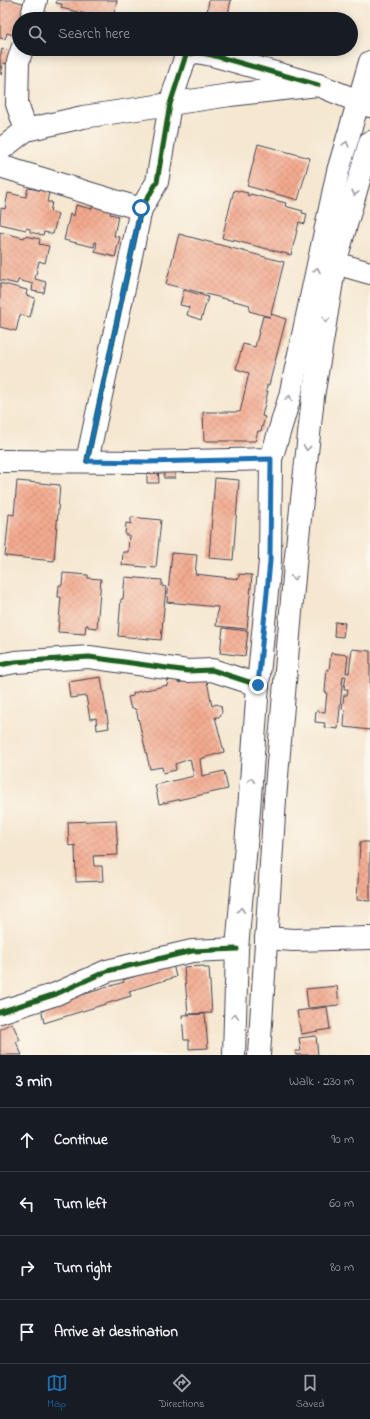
<!DOCTYPE html>
<html lang="en">
<head>
<meta charset="utf-8">
<style>
  :root { --surface:#171b24; --page:#242831; --text:#f1f3f6; --muted:#9ea1a6; --line:#363941; --accent:#1f6fb2 }
  body { margin:0; font-family:"Indie Flower",sans-serif; background:var(--page); color:var(--text) }
  .stop { position:absolute; width:12px; height:12px; margin:-9px; border:3px solid #1f6fb2; border-radius:50%; background:#fff }
  .stop.end { background:#1f6fb2; border-color:#fff; box-shadow:0 1px 4px #0008 }
  .list { margin:0; padding:0; list-style:none }
  h2 { display:flex; justify-content:space-between; align-items:center; height:52px; margin:0; padding:0 16px; font-size:17px }
  h2 small { font-size:13px; font-weight:400; color:var(--muted) }
  .list li { display:grid; grid-template-columns:26px 1fr auto; gap:12px; align-items:center; box-sizing:border-box; height:64px; padding:0 16px; border-top:1px solid var(--line) }
  .list b { display:block; font-size:15px; white-space:nowrap }
  .list em { font-size:13px; font-style:normal; color:var(--muted) }
  .icon { flex:none; width:22px; height:22px; fill:none; stroke:currentColor; stroke-width:2; stroke-linecap:round; stroke-linejoin:round }
  .map { position:relative; flex:none; width:370px; height:1055px; overflow:hidden }
  .search { position:absolute; background:var(--surface); box-shadow:0 2px 10px #0003; left:12px; right:12px; top:12px; height:44px; display:flex; align-items:center; gap:10px; box-sizing:border-box; padding:0 14px; border-radius:22px; color:var(--muted); font-size:15px }
  .sheet { height:308px; background:var(--surface) }
  nav { display:flex; justify-content:space-around; align-items:center; box-sizing:border-box; height:56px; border-top:1px solid var(--line); background:var(--surface); font-size:11px; color:var(--muted) }
  nav a { display:grid; justify-items:center; gap:2px }
  nav .on { color:var(--accent) }
  .map>svg:first-child { display:block }
  .building { fill:url(#building-cross-hatch) }
  .lines { fill:none; stroke-linecap:round; stroke-linejoin:round }
  .street-casing { stroke:#424051; stroke-width:24 }
  .primary-casing { stroke:#424051; stroke-width:24 }
  .street { stroke:#fff; stroke-width:22 }
  .primary { stroke:#fff; stroke-width:22 }
  .cycleway-casing { stroke:#fbf7ec; stroke-width:8 }
  .cycleway { stroke:#1b5e20; stroke-width:5 }
  .oneway { stroke:#9c9ca7 }
  .route { stroke:#1f6fb2; stroke-width:5 }
</style>
</head>
<body>
<div class="map">
<svg width="370" height="1055" viewBox="0 0 370 1055">
  <defs>
    <pattern id="building-cross-hatch" width="8" height="8" patternUnits="userSpaceOnUse"><rect width="8" height="8" fill="#f3aa8f"/><path d="M0 0l8 8M0 8l8-8" fill="none" stroke="#d0927c"/></pattern>
  </defs>
  <rect width="100%" height="100%" fill="#fbf7ec"/>
  <filter id="ink" filterUnits="userSpaceOnUse"><feTurbulence type="fractalNoise" baseFrequency=".025" numOctaves="2"/><feDisplacementMap in="SourceGraphic" scale="8" xChannelSelector="R" yChannelSelector="G"/><feConvolveMatrix kernelMatrix="1 2 1 2 8 2 1 2 1" color-interpolation-filters="sRGB"/></filter>
  <filter id="wash" filterUnits="userSpaceOnUse"><feTurbulence type="fractalNoise" baseFrequency=".012" numOctaves="4" result="noise"/><feDisplacementMap in="SourceGraphic" scale="16" xChannelSelector="R" yChannelSelector="G"/><feGaussianBlur stdDeviation="0.9" result="paint"/><feColorMatrix in="noise" values="0 0 0 0 0 0 0 0 0 0 0 0 0 0 0 0 0 1.4 0 .05"/><feComposite in="paint" operator="in"/></filter>
  <g filter="url(#wash)">
    <rect width="100%" height="100%" fill="#f5e7d0"/>
    <g id="blocks">
      <g class="building">
        <path d="M0,0H12L29,5L25,19H19V29L16,28L14,35L7,33L5,39L0,38Z"/>
        <path d="M57,0H117L113,19L91,13L90,15L61,8L62,4L56,3Z"/>
        <path d="M209,0H231L227,19H206Z"/>
        <path d="M2,49L16,52L13,65L3,63L1,75L0,57Z"/>
        <path d="M258,144L310,158L298,200L247,186Z"/>
        <path d="M28,188L49,192L47,202H52L50,212L58,214L53,234L44,232L43,235L30,232V229L27,228L26,230L0,224L1,208L5,209L8,193L26,197Z"/>
        <path d="M234,190L248,193L247,195L249,196L250,194L286,203L285,206L303,211L302,213L307,214L305,224L299,222L291,255L236,241V240L234,239V241L222,238Z"/>
        <path d="M93,203L111,207L110,214L118,216L114,236L120,237L115,257L95,252L97,242H95L94,247L64,240L70,214L74,216L76,205L92,209Z"/>
        <path d="M0,232L24,238L25,236L40,239L39,244L49,246L45,263L39,261L35,279L46,282L44,293L32,291L33,284L18,280L17,284L0,280V251L1,250H0Z"/>
        <path d="M179,234L284,262L271,314L286,319L269,385H267L266,391H268L262,416L265,417L261,431H258L255,441H204L203,412H240L249,373L236,369L243,344L255,347L263,316L270,317L249,311L250,305L166,284Z"/>
        <path d="M0,283L27,290L26,295L35,298L30,317L20,315L16,331L0,327Z"/>
        <path d="M184,290L208,297L201,320L187,315L189,307L180,305Z"/>
        <rect x="164" y="465" width="11" height="13"/>
        <path d="M147,466L158,467L159,483H147Z"/>
        <path d="M215,478L239,480L233,560L209,558Z"/>
        <path d="M17,481L60,485L54,561L5,556L9,514L14,515Z"/>
        <path d="M131,517L161,520L156,568L122,565L123,552H128L129,535H125L126,523L131,524Z"/>
        <path d="M172,553L197,555L195,574L239,579V574L252,575L247,629L216,626L218,607L167,602Z"/>
        <path d="M63,573L88,575V578L101,579L97,628L88,627V625H86L85,634L58,632L61,597H58L59,585H62Z"/>
        <path d="M125,577L162,580V586L166,587L161,640L118,636L121,599H123Z"/>
        <path d="M335,622L345,623L343,637L334,636Z"/>
        <path d="M223,628L248,631L245,656L220,653Z"/>
        <path d="M352,649L370,651V730L344,727L345,710L342,709L344,695H347L348,689H344L346,676H343L338,729L324,727L325,723L315,722L316,711L325,712L327,692H325L327,669L329,670L331,653L348,655L346,673H349Z"/>
        <path d="M206,676L212,706L216,704L221,706L222,712L219,717H215L224,752L200,759L202,776L224,771L228,789L159,804L155,785L194,776L190,759L175,764L176,770L163,773L162,767L150,769L136,709L135,710L134,708L131,709L128,697L133,696V693L168,685L167,681L177,678L178,683Z"/>
        <path d="M101,677L109,728L97,730L96,718L90,719L86,696L70,698L68,682Z"/>
        <path d="M116,820L118,855L93,856L94,866H102L103,881L76,882L75,845L69,846L68,822Z"/>
        <path d="M360,842H370V901L357,900Z"/>
        <path d="M173,964L176,977L129,991L131,996L44,1023L42,1013L46,1006L124,982L123,980Z"/>
        <path d="M204,966V968H209L212,1013L188,1014L184,967Z"/>
        <path d="M337,986L339,1005L308,1008L306,989Z"/>
        <path d="M327,1007L330,1029L301,1034L297,1011Z"/>
        <path d="M205,1014L208,1048L189,1049V1040H184L182,1015Z"/>
        <path d="M12,1023L20,1040L16,1042L22,1055H0V1029Z"/>
        <path d="M316,1036L318,1055H296L295,1051H301L299,1038Z"/>
      </g>
    </g>
  </g>
  <g filter="url(#ink)">
    <use href="#blocks" fill-opacity="0" stroke="#424051" stroke-width="1"/>
    <g class="lines">
      <defs>
        <g id="street">
          <path d="M31,19L36,0"/>
          <path d="M22,49L18,62L17,104L26,130"/>
          <path d="M0,150L26,130L83,117L230,95L318,85L370,106"/>
          <path d="M0,166L141,209"/>
          <path d="M335,263L370,273"/>
          <path d="M0,461L147,462L271,459"/>
          <path d="M87,461L141,209L157,182L170,104L186,55L197,52L212,55L318,85"/>
          <path d="M0,665L15,662L89,657L188,671L212,670L258,685"/>
          <path d="M266,938L293,940L370,938"/>
          <path d="M0,1012L56,994L107,971L192,951L237,949"/>
        </g>
        <g id="primary">
          <path d="M234,1055L237,949L249,810L258,685L270,561L271,459L290,396L338,171L370,62"/>
          <path d="M259,1055L275,799L295,565L313,397L335,263L370,142"/>
        </g>
      </defs>
      <use href="#street" class="street-casing"/>
      <use href="#primary" class="primary-casing"/>
      <use href="#street" class="street"/>
      <use href="#primary" class="primary"/>
      <defs>
        <g id="cycleway">
          <path d="M87,461L141,209L157,182L170,104L186,55L197,52L212,55L318,85"/>
          <path d="M0,665L15,662L89,657L188,671L212,670L258,685"/>
          <path d="M0,1012L56,994L107,971L192,951L237,949"/>
        </g>
      </defs>
      <use href="#cycleway" class="cycleway-casing"/>
      <use href="#cycleway" class="cycleway"/>
    </g>
    <defs><path id="oneway-chevron" d="M-2-3.5L2.5 0L-2 3.5" fill="none" stroke-width="1.6" stroke-linecap="round" stroke-linejoin="round"/></defs>
    <g class="oneway">
      <use href="#oneway-chevron" transform="translate(346 144) rotate(-74)"/>
      <use href="#oneway-chevron" transform="translate(355 193) rotate(105)"/>
      <use href="#oneway-chevron" transform="translate(317 270) rotate(-78)"/>
      <use href="#oneway-chevron" transform="translate(326 320) rotate(100)"/>
      <use href="#oneway-chevron" transform="translate(289 398) rotate(-75)"/>
      <use href="#oneway-chevron" transform="translate(307 448) rotate(96)"/>
      <use href="#oneway-chevron" transform="translate(294 578) rotate(95)"/>
      <use href="#oneway-chevron" transform="translate(251 780) rotate(-86)"/>
      <use href="#oneway-chevron" transform="translate(241 910) rotate(-85)"/>
      <use href="#oneway-chevron" transform="translate(235 1016) rotate(-88)"/>
    </g>
  </g>
  <g class="lines" filter="url(#ink)">
    <path class="route" d="M141,208L87,461L147,462L271,459L270,561L258,685"/>
  </g>
</svg>
<div class="stop" style="left:141px;top:208px"></div>
<div class="stop end" style="left:258px;top:685px"></div>
<div class="search"><svg class="icon" aria-label="search" viewBox="0 0 24 24"><circle cx="10" cy="10" r="6"/><path d="M15 15l6 6"/></svg>Search here</div>
</div>
<section class="sheet">
<h2>3 min<small>Walk · 230 m</small></h2>
<ul class="list">
<li><svg class="icon" aria-label="ahead" viewBox="0 0 24 24"><path d="M12 20V5M6 11l6-6 6 6"/></svg><div><b>Continue</b></div><em>90 m</em></li>
<li><svg class="icon" aria-label="left" viewBox="0 0 24 24"><path d="M17 20v-9H6M10 6l-5 5 5 5"/></svg><div><b>Turn left</b></div><em>60 m</em></li>
<li><svg class="icon" aria-label="right" viewBox="0 0 24 24"><path d="M7 20v-9h11M14 6l5 5-5 5"/></svg><div><b>Turn right</b></div><em>80 m</em></li>
<li><svg class="icon" aria-label="arrive" viewBox="0 0 24 24"><path d="M6 21V4h12l-3 4 3 4H6"/></svg><div><b>Arrive at destination</b></div></li>
</ul>
</section>
<nav>
<a class="on"><svg class="icon" aria-label="map" viewBox="0 0 24 24"><path d="M3 6l6-2 6 2 6-2v14l-6 2-6-2-6 2zM9 4v14M15 6v14"/></svg>Map</a>
<a><svg class="icon" aria-label="directions" viewBox="0 0 24 24"><path d="M12 3l9 9-9 9-9-9zM9 14v-3h6M13 9l2 2-2 2"/></svg>Directions</a>
<a><svg class="icon" aria-label="saved" viewBox="0 0 24 24"><path d="M7 4h10v16l-5-4-5 4z"/></svg>Saved</a>
</nav>
</body>
</html>
